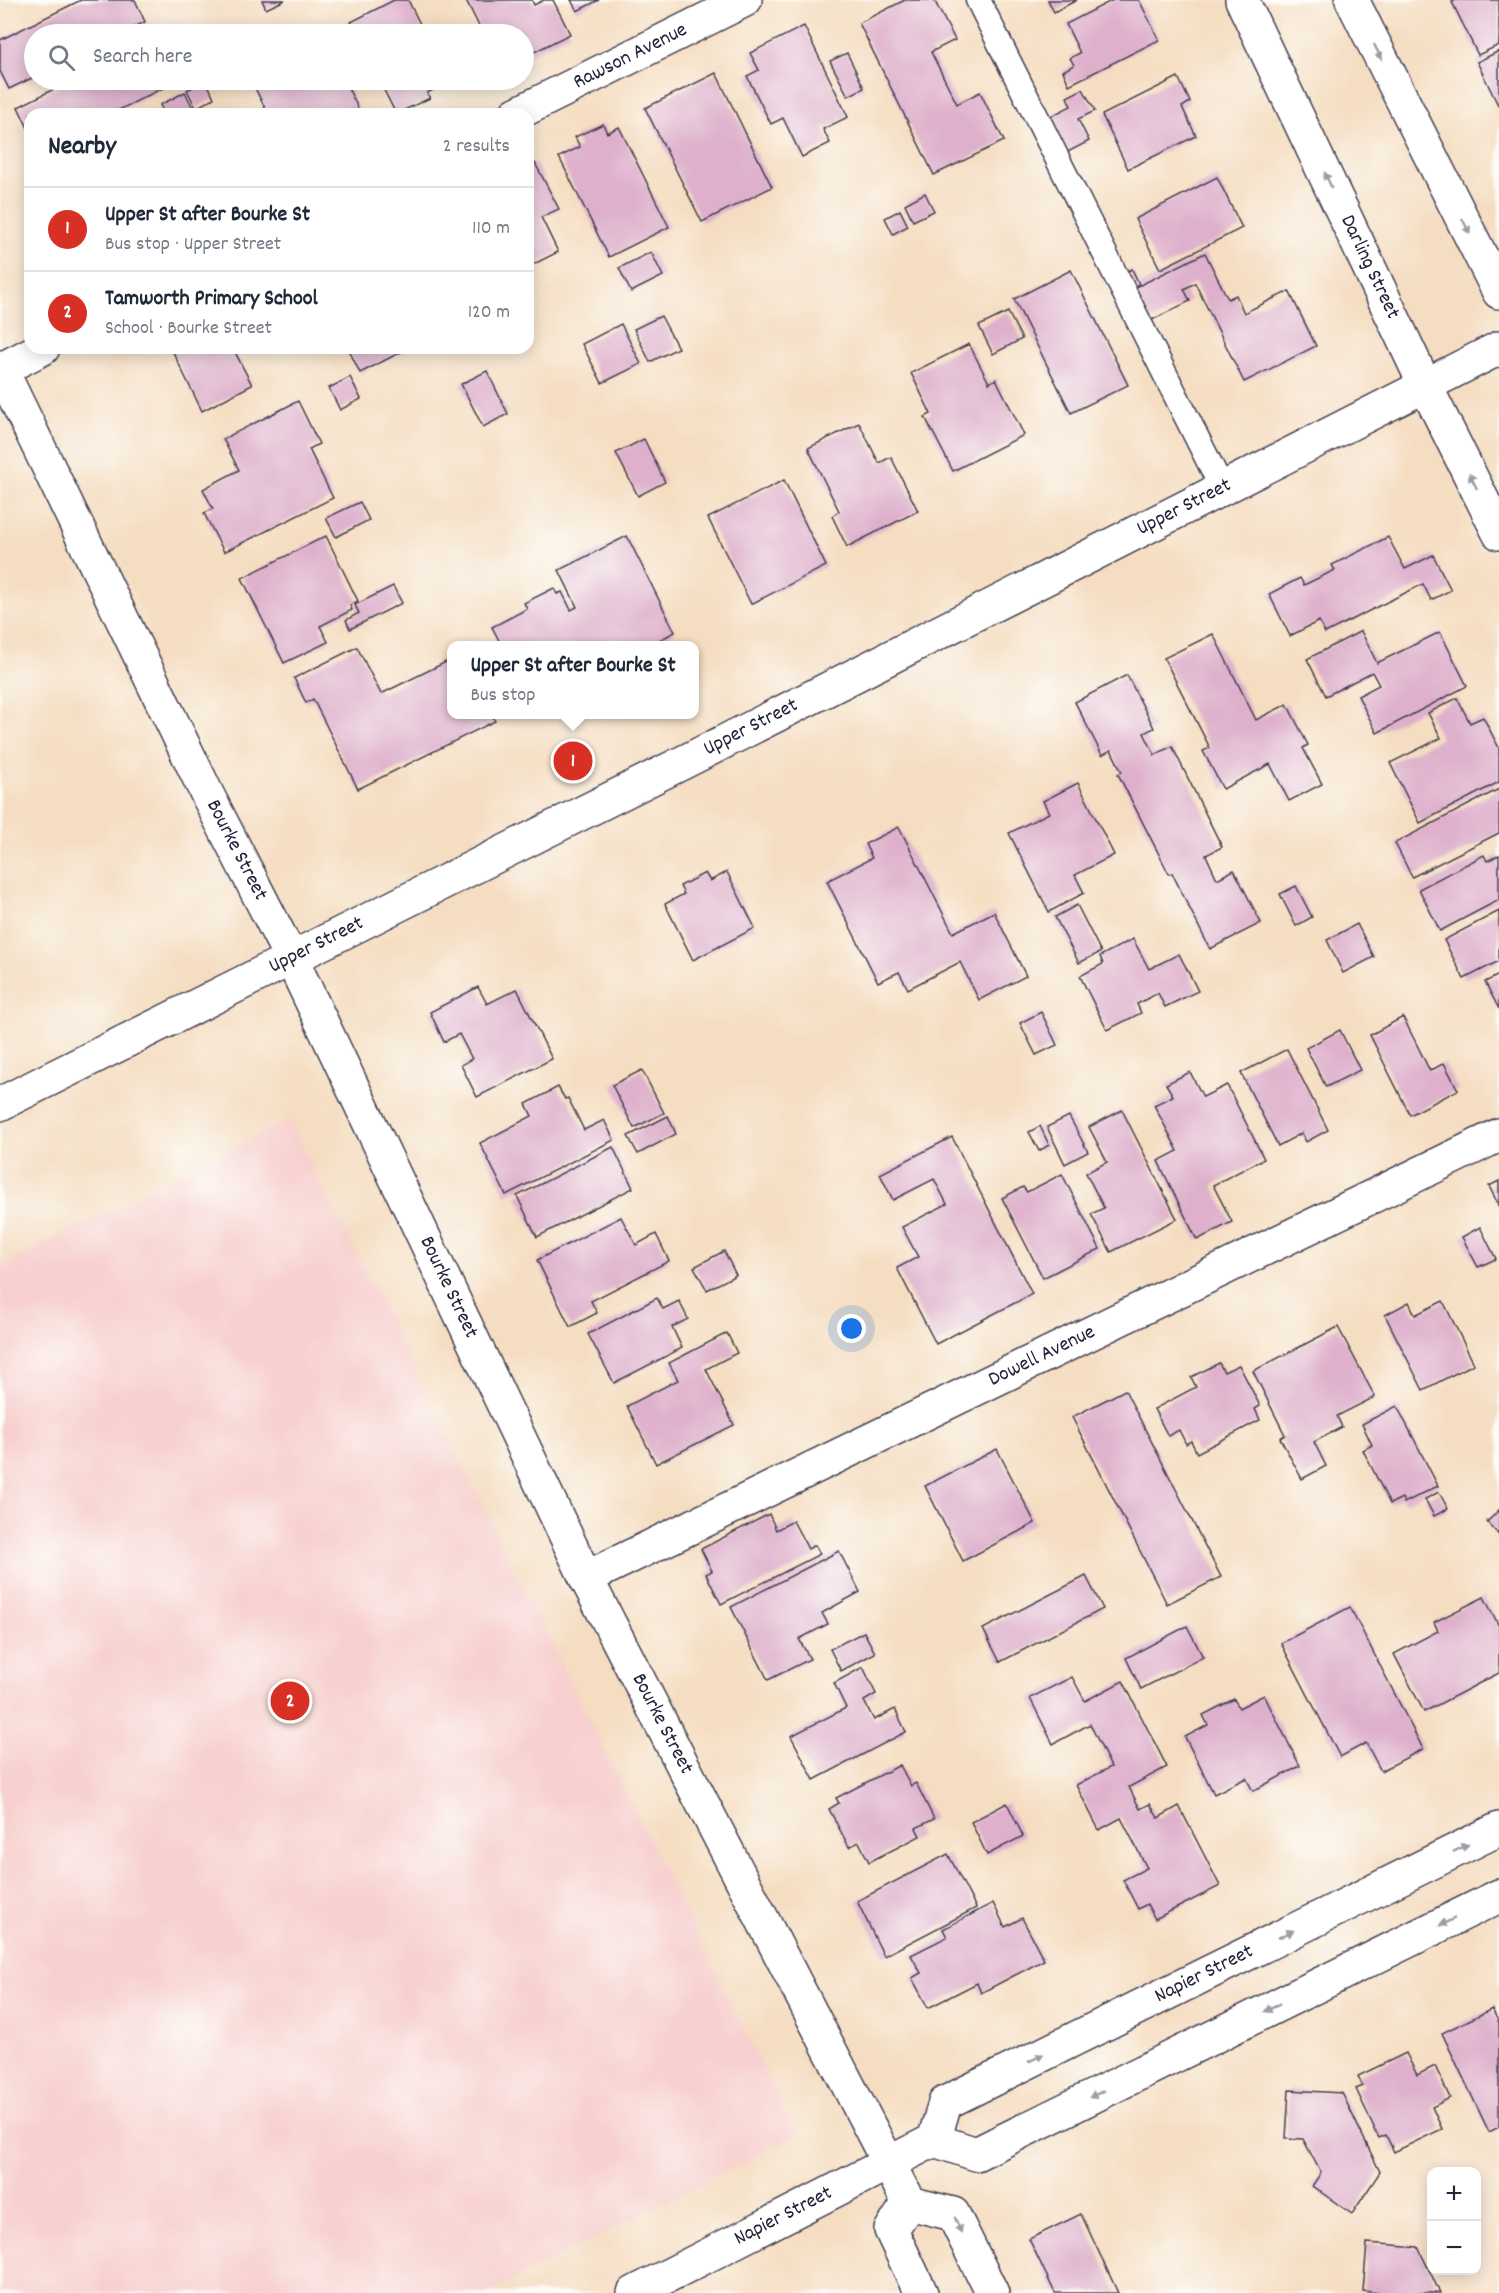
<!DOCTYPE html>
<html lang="en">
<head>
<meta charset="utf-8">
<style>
  :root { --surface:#fff; --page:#f2f2f3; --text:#1f2937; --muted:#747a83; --line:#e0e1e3; --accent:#d93025 }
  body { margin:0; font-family:Dekko,sans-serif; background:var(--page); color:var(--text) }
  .controls { position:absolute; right:18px; bottom:18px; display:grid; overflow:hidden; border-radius:12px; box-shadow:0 3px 15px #0003 }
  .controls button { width:54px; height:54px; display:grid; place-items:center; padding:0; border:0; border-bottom:2px solid var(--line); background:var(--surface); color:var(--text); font:30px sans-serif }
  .you { position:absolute; left:852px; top:1329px; width:21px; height:21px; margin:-15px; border:4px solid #fff; border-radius:50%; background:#1a73e8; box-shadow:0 0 0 9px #1a73e833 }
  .badge { display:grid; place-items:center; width:39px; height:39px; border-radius:50%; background:var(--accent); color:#fff; font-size:20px; font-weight:700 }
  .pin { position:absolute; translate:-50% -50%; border:3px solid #fff; box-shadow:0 2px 6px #0006 }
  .popup { position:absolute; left:447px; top:641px; width:252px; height:78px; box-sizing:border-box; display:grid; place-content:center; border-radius:12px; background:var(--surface); filter:drop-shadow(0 2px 4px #0005); font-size:20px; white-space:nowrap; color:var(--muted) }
  .popup b { font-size:22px; color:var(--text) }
  .popup::after { content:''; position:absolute; left:50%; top:100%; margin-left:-12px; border:12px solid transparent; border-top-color:var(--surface) }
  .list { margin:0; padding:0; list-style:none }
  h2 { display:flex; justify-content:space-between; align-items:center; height:78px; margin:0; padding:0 24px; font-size:26px }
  h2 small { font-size:20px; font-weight:400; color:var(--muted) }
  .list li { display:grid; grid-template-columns:39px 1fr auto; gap:18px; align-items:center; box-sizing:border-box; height:84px; padding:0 24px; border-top:2px solid var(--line) }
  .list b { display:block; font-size:22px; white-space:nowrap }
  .list p { margin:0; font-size:20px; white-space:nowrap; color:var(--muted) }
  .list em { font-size:20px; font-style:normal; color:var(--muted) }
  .icon { flex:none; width:33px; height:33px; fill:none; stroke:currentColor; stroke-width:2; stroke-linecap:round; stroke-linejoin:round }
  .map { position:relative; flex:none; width:1499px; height:2293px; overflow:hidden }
  .search { position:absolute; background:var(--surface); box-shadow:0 3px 15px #0003; left:24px; top:24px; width:510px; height:66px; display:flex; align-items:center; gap:15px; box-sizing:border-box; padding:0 21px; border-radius:33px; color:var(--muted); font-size:22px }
  .panel { position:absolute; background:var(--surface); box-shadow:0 3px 15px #0003; left:24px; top:108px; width:510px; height:246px; border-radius:18px }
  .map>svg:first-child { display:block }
  .built { fill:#f7d0cf }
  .building { fill:#deb0cc }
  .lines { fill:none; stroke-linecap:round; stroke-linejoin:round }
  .service-casing { stroke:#423e4f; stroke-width:27 }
  .minor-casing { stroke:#423e4f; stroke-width:36 }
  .service { stroke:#fff; stroke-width:24 }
  .minor { stroke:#fff; stroke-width:33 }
  .oneway { fill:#9c9ca7 }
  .labels { text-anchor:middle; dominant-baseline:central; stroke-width:4.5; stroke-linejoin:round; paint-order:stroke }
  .street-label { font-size:21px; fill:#22223b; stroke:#fdfcf7 }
</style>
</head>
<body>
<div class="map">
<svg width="1499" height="2293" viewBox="0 0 1499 2293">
  <rect width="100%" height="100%" fill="#fdfcf7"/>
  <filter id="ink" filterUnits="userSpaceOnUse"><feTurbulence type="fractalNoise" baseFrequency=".0167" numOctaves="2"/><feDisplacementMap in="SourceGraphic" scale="12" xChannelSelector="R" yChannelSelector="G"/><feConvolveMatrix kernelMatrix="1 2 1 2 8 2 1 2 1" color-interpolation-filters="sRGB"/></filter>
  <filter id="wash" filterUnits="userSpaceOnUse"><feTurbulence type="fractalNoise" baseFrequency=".008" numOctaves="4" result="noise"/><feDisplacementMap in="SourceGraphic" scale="24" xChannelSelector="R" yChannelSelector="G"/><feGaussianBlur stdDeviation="1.35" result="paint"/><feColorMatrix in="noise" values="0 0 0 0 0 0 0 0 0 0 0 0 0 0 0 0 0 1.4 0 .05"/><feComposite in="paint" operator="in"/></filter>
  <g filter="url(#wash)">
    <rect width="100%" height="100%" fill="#f5ddc1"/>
    <path class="built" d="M289,1119L797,2135L486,2293H0V1266Z"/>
    <g id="blocks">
      <g class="building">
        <path d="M81,0H135L145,22L120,34H34V77L9,89L0,71V40Z"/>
        <path d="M262,0H285L266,9Z"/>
        <path d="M394,0H408L425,34H357L351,22Z"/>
        <path d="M466,0H532L534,5L544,0H553L570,34L524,57V34H483Z"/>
        <path d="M571,0H599L577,11Z"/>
        <path d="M905,0H934L955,40L931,52L957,104L980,92L1004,141L934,175L859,23Z"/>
        <path d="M1048,0H1077L1054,12Z"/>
        <path d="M1113,0H1139L1159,40L1069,85L1063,71L1074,65L1070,58L1080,53L1066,24Z"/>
        <path d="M1456,0H1499V45L1478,55L1452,2Z"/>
        <path d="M804,26L848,117L823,129L830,143L802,157L783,118L771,124L747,76L759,70L750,53Z"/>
        <path d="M189,29L192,34H178Z"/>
        <path d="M1499,51V107L1477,62Z"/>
        <path d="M847,53L864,88L848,96L830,61Z"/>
        <path d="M716,73L772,187L702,222L645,108Z"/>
        <path d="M1178,77L1190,102L1182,107L1196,136L1128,169L1102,115Z"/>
        <path d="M72,80H174L175,82L111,114H30V132L18,107Z"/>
        <path d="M206,80L214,98L196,108L187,90Z"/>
        <path d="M251,80H344L361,114H268Z"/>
        <path d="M379,80H447L449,82L427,93L430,98L396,114Z"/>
        <path d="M1083,89L1095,111L1078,119L1089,141L1066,153L1049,117L1071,106L1067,97Z"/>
        <path d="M185,92L196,114H165L160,105Z"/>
        <path d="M603,124L607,133L619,127L669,227L609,257L559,157L580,147L575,137Z"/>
        <path d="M535,163L559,209L541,217L558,252L528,267V167Z"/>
        <path d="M1217,177L1242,228L1160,269L1135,219Z"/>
        <path d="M925,193L934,211L913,221L905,204Z"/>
        <path d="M900,210L908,226L893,234L885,218Z"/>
        <path d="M651,252L663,276L631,292L619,268Z"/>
        <path d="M1205,253L1228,299L1236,295L1244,313L1289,291L1316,346L1244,382L1195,283L1184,289L1190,301L1148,322L1132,289Z"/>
        <path d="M1132,269L1139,284L1130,288L1123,273Z"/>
        <path d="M1071,270L1128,385L1071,413L1014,299Z"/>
        <path d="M1008,312L1022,339L993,354L979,326Z"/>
        <path d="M661,316L678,348L650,362L634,329Z"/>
        <path d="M621,324L641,364L602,383L582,344Z"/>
        <path d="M969,344L989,383L996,379L1024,435L953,471L925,417L931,414L911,373Z"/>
        <path d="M171,348H244L235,352L252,385L202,411Z"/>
        <path d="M348,348H409L360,373Z"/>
        <path d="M487,371L508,414L483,427L461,384Z"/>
        <path d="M350,377L361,399L340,410L329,388Z"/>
        <path d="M298,401L319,444L309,449L333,498L224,552L204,513L213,509L203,489L239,470L223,439Z"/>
        <path d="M859,423L879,463L891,457L918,511L847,547L832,516L839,511L808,448Z"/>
        <path d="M644,439L665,482L638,496L616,453Z"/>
        <path d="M784,480L826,566L751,604L708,518Z"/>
        <path d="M360,502L369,520L336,537L326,518Z"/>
        <path d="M326,536L358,601L350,605L352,610L320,626L328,642L284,663L242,578Z"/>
        <path d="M627,536L675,632L648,646H589L588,643L584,646H502L492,627L527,609L524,603L554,588L557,594L562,592L571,610L577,607L559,570Z"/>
        <path d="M1388,537L1405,569L1433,555L1451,590L1431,600L1423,584L1325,633L1319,621L1290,636L1269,594L1300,578L1304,585L1335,570L1332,565Z"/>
        <path d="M393,586L402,603L350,629L346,620L359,613L355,605Z"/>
        <path d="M1361,631L1377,663L1440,632L1467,686L1377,733L1358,696L1379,685L1372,672L1326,696L1307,659Z"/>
        <path d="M1213,634L1256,720L1287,704L1308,745L1303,748L1322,784L1289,801L1270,764L1223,789L1203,751L1210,748L1164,658Z"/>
        <path d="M357,647L381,694L452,659V714H492L495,721L358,789L313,699L306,703L294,678Z"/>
        <path d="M1127,675L1154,728L1144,733L1155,755L1172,746L1222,847L1206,855L1217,879L1234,870L1261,923L1210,949L1172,873L1169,874L1118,774L1122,772L1111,750L1102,755L1075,702Z"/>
        <path d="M1457,698L1470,723L1483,717L1499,748V782L1420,823L1390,763L1441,738L1428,713Z"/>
        <path d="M1078,783L1114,855L1075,875L1084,893L1049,912L1009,833L1049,813L1043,801Z"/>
        <path d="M1499,789V833L1412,877L1395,843Z"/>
        <path d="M899,827L953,933L994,912L1026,976L979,1000L960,962L908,989L899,972L878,982L827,881L872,858L865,844Z"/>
        <path d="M1484,855L1487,861L1499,855V900L1440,931L1419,889Z"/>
        <path d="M727,872L755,928L693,960L665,904L684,894L680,886L705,873L710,881Z"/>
        <path d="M1296,886L1312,917L1296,926L1280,894Z"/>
        <path d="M1077,905L1101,952L1079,963L1055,917Z"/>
        <path d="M1499,911V961L1464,979L1444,940Z"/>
        <path d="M1357,924L1374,957L1343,973L1327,940Z"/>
        <path d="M1133,939L1149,969L1179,954L1198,991L1165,1007L1158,993L1137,1004L1141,1013L1107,1030L1080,976L1103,964L1100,956Z"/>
        <path d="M1499,975V1009L1485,982Z"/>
        <path d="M478,987L487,1004L517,989L552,1059L477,1097L461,1065L472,1059L459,1034L444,1042L430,1012Z"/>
        <path d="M1041,1012L1057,1045L1036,1055L1020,1023Z"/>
        <path d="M1403,1017L1430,1071L1444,1063L1458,1090L1410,1115L1370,1035Z"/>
        <path d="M1340,1030L1360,1070L1326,1087L1306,1048Z"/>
        <path d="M1287,1049L1328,1130L1306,1142L1302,1133L1278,1146L1241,1073Z"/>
        <path d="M642,1070L664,1113L634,1128L612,1085Z"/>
        <path d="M1190,1072L1203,1097L1227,1085L1264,1159L1213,1185L1232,1222L1197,1240L1158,1161L1178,1151L1154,1105L1173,1096L1166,1084Z"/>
        <path d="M558,1087L565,1099L568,1098L584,1130L604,1120L614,1140L506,1195L480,1143L532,1116L526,1104Z"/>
        <path d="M1122,1110L1177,1219L1111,1252L1091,1214L1104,1208L1086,1173L1107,1162L1089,1127Z"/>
        <path d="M668,1116L676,1134L638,1154L628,1136Z"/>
        <path d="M1069,1116L1088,1152L1065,1164L1047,1127Z"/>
        <path d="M1040,1126L1049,1145L1039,1151L1029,1132Z"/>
        <path d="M952,1137L1032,1294L936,1344L897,1268L918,1257L902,1227L947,1204L934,1179L893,1200L880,1174Z"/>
        <path d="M613,1147L633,1188L537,1237L517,1196Z"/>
        <path d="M1062,1174L1100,1249L1043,1278L1002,1198L1023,1187L1027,1192Z"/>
        <path d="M1499,1181V1206L1489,1186Z"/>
        <path d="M621,1217L636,1245L656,1234L669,1261L591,1301L597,1313L570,1327L537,1260Z"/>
        <path d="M1480,1227L1496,1259L1478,1267L1462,1237Z"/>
        <path d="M724,1251L736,1275L707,1290L694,1267Z"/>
        <path d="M657,1298L663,1309L679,1301L688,1319L672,1327L682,1348L614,1383L588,1334Z"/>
        <path d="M1443,1301L1474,1364L1423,1390L1385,1315L1409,1302L1415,1315Z"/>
        <path d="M1338,1327L1375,1397L1337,1416L1342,1427L1314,1442L1326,1466L1302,1479L1280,1438L1285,1435L1253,1371Z"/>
        <path d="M727,1333L737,1353L706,1369L734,1425L656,1464L627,1406L678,1380L669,1363Z"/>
        <path d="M1219,1363L1224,1372L1239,1365L1260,1406L1255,1409L1260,1420L1197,1453L1191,1441L1186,1444L1179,1430L1168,1436L1154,1409L1196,1387L1191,1377Z"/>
        <path d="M1125,1390L1221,1577L1167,1604L1072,1417Z"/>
        <path d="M1397,1406L1438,1486L1404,1503L1402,1498L1390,1504L1363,1450L1372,1445L1362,1424Z"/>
        <path d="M997,1449L1035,1523L963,1561L925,1486Z"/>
        <path d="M1439,1492L1448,1509L1434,1516L1425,1499Z"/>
        <path d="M1499,1510V1535L1487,1522Z"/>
        <path d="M769,1514L776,1530L793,1521L808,1549L815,1545L820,1554L721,1604L706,1574L712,1571L701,1549Z"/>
        <path d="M839,1551L860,1592L822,1613L828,1624L799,1639L810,1659L768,1680L731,1607Z"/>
        <path d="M1086,1576L1103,1609L1000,1662L983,1629Z"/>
        <path d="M1484,1597L1499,1626V1673L1424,1712L1394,1654L1438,1631L1434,1622Z"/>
        <path d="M1350,1607L1423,1749L1381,1771L1366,1743L1340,1757L1281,1643Z"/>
        <path d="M1187,1626L1203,1657L1141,1689L1126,1658Z"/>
        <path d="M864,1632L875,1653L841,1671L830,1649Z"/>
        <path d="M863,1667L876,1694L864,1701L874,1720L895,1709L906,1732L814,1780L791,1736L846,1708L834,1683Z"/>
        <path d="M1072,1677L1085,1701L1123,1681L1167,1767L1129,1787L1140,1809L1150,1804L1158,1818L1179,1806L1220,1886L1155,1919L1147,1904L1138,1909L1123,1880L1147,1868L1121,1818L1099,1830L1076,1785L1111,1767L1090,1724L1053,1744L1030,1698Z"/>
        <path d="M1264,1695L1300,1766L1253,1791L1246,1778L1214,1794L1185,1737L1208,1725L1203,1715L1234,1699L1239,1708Z"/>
        <path d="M900,1765L911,1786L916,1783L934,1819L916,1828L920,1836L869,1862L859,1842L849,1847L829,1809L839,1803L836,1798Z"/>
        <path d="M1007,1803L1023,1836L987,1855L971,1822Z"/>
        <path d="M948,1854L976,1908L884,1956L857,1901Z"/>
        <path d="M993,1903L1005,1927L1022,1918L1044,1960L981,1993L977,1983L928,2008L912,1978L921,1973L911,1955L947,1937L943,1929Z"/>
        <path d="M1492,2009L1499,2023V2127L1489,2132L1442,2033Z"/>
        <path d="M1406,2053L1417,2075L1435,2066L1450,2098L1432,2107L1442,2129L1394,2152L1386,2135L1379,2138L1356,2089L1363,2086L1358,2076Z"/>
        <path d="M1289,2090L1342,2093L1380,2172L1352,2214L1312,2186L1321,2173L1303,2139L1286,2138Z"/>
        <path d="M1081,2214L1118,2293H1055L1029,2239Z"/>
        <path d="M1367,2243L1418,2247L1440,2293H1379L1363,2291Z"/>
      </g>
    </g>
  </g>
  <g filter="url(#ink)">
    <use href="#blocks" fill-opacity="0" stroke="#423e4f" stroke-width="1.5"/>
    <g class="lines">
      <defs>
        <path id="service" d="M978,0L1222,488"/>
        <g id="minor">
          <path id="s1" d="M1242,0L1425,385L1499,533"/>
          <path d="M1352,0L1499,292"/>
          <path id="s2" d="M516,114L745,0"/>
          <path id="s3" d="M0,367L207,794L292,960L586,1578L909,2203"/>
          <path d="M0,370L43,348"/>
          <path id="s4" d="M0,1104L694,757L1499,348"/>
          <path id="s5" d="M586,1578L1499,1135"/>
          <path id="s6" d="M934,2140L945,2103L1499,1829"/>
          <path d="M909,2203L953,2214L992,2293"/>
          <path d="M909,2203L891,2230L921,2293"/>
          <path id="s7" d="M634,2293L934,2140L976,2154L1499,1896"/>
        </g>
      </defs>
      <use href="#service" class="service-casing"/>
      <use href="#minor" class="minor-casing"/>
      <use href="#service" class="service"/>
      <use href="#minor" class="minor"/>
    </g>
    <defs><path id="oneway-solid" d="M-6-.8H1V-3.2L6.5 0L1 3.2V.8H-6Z" transform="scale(1.5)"/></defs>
    <g class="oneway">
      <use href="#oneway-solid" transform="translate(1378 52) rotate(63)"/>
      <use href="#oneway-solid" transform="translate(1328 180) rotate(-115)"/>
      <use href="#oneway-solid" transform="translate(1466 226) rotate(63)"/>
      <use href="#oneway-solid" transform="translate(1473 481) rotate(-117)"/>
      <use href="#oneway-solid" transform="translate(1461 1848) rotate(-26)"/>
      <use href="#oneway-solid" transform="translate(1447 1922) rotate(154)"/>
      <use href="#oneway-solid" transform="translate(1286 1934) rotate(-26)"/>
      <use href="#oneway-solid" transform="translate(1272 2008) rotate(154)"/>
      <use href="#oneway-solid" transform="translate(1036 2058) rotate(-26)"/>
      <use href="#oneway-solid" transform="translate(1097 2094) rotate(154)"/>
      <use href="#oneway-solid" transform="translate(958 2225) rotate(67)"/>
    </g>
  </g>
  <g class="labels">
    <g class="street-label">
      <text stroke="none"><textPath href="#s2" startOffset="128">Rawson Avenue</textPath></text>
      <text stroke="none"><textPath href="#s1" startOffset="296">Darling Street</textPath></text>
      <text stroke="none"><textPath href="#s4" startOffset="1326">Upper Street</textPath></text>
      <text stroke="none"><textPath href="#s4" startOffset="840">Upper Street</textPath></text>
      <text stroke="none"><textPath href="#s3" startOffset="538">Bourke Street</textPath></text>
      <text stroke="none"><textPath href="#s4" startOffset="354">Upper Street</textPath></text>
      <text stroke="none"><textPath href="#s3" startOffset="1024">Bourke Street</textPath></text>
      <text stroke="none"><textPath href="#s5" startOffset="507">Dowell Avenue</textPath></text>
      <text stroke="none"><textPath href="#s3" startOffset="1510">Bourke Street</textPath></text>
      <text stroke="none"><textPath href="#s6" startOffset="328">Napier Street</textPath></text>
      <text stroke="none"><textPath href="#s7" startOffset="168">Napier Street</textPath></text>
    </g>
  </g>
</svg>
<div class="controls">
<button>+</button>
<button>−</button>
</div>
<div class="you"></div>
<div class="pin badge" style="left:573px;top:761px">1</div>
<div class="popup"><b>Upper St after Bourke St</b>Bus stop</div>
<div class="pin badge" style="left:290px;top:1701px">2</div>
<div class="search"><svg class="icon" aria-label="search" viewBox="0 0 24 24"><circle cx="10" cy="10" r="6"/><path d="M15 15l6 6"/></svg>Search here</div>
<section class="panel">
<h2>Nearby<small>2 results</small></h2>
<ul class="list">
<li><span class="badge">1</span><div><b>Upper St after Bourke St</b><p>Bus stop · Upper Street</p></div><em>110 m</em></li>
<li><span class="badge">2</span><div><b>Tamworth Primary School</b><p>School · Bourke Street</p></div><em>120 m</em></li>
</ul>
</section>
</div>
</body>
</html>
